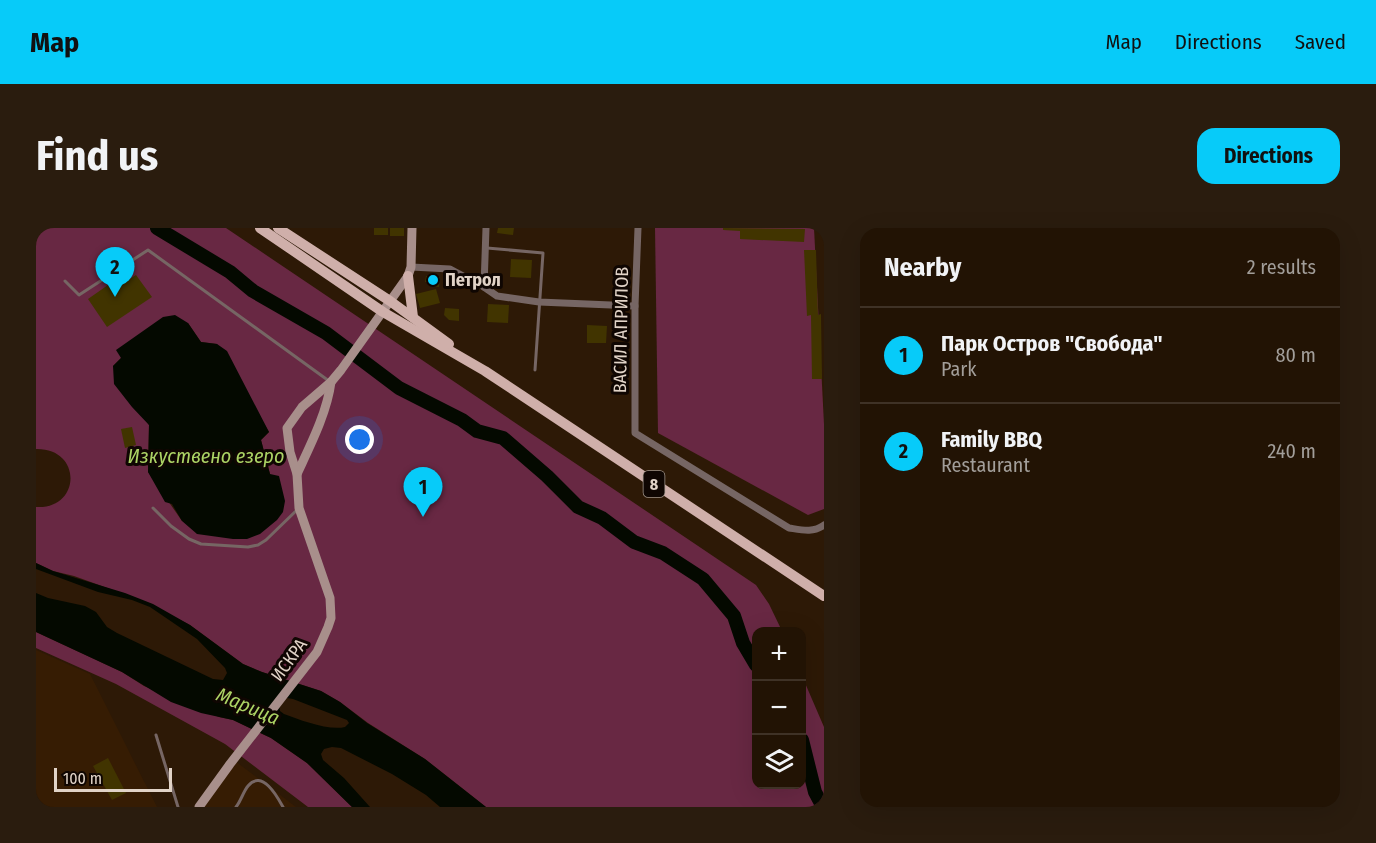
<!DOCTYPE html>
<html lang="en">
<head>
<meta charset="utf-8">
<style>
  :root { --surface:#221304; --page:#2a1c0e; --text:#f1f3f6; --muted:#a29e9a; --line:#3f3226; --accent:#07cbf9 }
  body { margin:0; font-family:"Fira Sans Condensed",sans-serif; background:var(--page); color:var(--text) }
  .controls { position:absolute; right:18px; bottom:18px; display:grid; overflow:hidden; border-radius:12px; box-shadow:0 6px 24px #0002 }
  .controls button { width:54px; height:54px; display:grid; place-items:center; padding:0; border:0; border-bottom:2px solid var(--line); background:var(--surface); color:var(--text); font:30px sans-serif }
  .scale { position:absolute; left:18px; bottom:15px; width:118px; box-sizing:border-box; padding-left:6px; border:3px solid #e1d3c7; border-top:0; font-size:16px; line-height:21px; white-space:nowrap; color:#e1d3c7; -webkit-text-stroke:4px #0f0602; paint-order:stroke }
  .you { position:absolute; left:324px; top:212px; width:21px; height:21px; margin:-15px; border:4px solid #fff; border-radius:50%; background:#1a73e8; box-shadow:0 0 0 9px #1a73e833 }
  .badge { display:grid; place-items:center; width:39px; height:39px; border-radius:50%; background:var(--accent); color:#111; font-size:20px; font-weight:700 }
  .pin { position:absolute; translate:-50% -50px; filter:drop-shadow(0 2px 3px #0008) }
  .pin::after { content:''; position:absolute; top:32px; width:21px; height:18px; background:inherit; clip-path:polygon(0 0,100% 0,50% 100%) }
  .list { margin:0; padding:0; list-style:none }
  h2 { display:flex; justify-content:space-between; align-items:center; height:78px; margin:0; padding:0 24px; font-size:26px }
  h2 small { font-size:20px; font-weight:400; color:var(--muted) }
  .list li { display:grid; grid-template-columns:39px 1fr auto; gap:18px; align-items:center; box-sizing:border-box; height:96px; padding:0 24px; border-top:2px solid var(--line) }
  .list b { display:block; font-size:22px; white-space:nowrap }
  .list p { margin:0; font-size:20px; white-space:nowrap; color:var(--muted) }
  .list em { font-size:20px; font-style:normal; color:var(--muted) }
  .icon { flex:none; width:33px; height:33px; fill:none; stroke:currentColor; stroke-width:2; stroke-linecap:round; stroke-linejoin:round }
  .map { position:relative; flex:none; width:788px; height:579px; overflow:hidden; border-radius:18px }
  header { display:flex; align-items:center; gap:36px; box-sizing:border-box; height:84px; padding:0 30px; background:var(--accent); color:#111 }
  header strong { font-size:28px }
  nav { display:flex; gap:33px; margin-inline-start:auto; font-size:21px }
  .intro { display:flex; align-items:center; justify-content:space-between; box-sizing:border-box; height:144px; padding:0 36px }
  h1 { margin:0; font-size:42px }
  .button { padding:15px 27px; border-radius:18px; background:var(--accent); color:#111; font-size:21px; font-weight:700 }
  main { display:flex; gap:36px; padding:0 36px }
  aside { flex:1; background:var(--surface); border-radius:18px; box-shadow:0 6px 24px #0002 }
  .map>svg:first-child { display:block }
  .built { fill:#361c03 }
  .green { fill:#682843; fill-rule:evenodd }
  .water { fill:#040900; fill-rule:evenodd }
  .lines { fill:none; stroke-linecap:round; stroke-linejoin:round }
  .river { stroke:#040900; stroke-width:14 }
  .building { fill:#413400 }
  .lane { stroke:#766664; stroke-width:3 }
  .street { stroke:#766664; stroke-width:7 }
  .secondary { stroke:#a88f8b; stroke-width:9 }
  .primary { stroke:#cfafaa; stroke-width:10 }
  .poi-dot { fill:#07cbf9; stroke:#0f0602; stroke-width:2 }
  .labels { text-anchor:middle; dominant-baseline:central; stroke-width:6; stroke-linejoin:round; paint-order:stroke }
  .shield { fill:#0f0602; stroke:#a2968c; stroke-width:1.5 }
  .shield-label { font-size:16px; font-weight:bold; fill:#e1d3c7 }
  .poi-label { font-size:18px; font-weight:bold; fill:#e1d3c7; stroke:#0f0602; text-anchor:start }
  .street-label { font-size:18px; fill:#e1d3c7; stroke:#0f0602 }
  .water-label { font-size:20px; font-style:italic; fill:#acd365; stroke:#0f0602 }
</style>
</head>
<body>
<header>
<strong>Map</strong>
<nav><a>Map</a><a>Directions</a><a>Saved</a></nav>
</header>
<div class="intro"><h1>Find us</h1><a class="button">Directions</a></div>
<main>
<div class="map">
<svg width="788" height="579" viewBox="0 0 788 579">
  <rect width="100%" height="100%" fill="#2d1906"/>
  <g class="built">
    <path d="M0,422L54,446L121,579H0Z"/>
    <path d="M199,533L260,579H168Z"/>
  </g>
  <g class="green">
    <path d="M0,0H190L720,357L733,376L746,403L720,404V556H766V448L788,499V579H450L389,531L332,495L304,474L285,463L226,444L207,436L154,397L102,371L38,348L17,343L0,335V279C45,282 47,220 0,221ZM152,95L165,114L181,116L233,204L225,212L234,246L146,293L112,244L113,197L77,138L85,130Z"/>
    <path d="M619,0H778L788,196V281L772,287L622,205Z"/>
    <path d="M0,404L86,444L108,458L183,489L197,492L235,510L271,535L316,579H272L189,516L80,456L0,420Z"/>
  </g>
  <g class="water">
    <path d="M139,87L152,95L165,114L181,116L191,123L233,204L225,212L234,246L243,248L249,273L247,284L241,292L224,306L211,311H197L161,306L146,293L136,276L129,274L112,244L113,197L96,179L78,156L77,138L85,130L80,122L127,89Z"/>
    <path d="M0,335L17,343L89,365L117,376L154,397L207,436L226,444L285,463L304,474L331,495L389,531L450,579H404L390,567L356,546L305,520L296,519L288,521L285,526L287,532L308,550L334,579H316L271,535L235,510L197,492L165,485L135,474L86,444L0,404V365L12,370L49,378L60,384L71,399L81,405L177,451L187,452L191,445L189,440L161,411L114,379L96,372L62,364L0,341ZM251,470L257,471L311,492L313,495L309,499C293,503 264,492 248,486L244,483L243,477L247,472Z"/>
  </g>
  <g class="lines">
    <g class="river">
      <path d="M121,0L194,44L217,63L290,105L363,160L426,192L441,203L467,210L511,248L542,279L566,290L598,314L627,325L667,351L698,388L707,415L720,437"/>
      <path d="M766,512L779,564L787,579"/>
    </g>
  </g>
  <g class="building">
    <rect x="338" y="0" width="14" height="7"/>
    <rect x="354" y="0" width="14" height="8"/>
    <path d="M462,0H478L477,7L461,5Z"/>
    <path d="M687,0L769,1L768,14L704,11V3L687,2Z"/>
    <path d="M768,22H780L782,87L785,86L786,151H776L775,87L771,88Z"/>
    <path d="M475,31L496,32L495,50L474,49Z"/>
    <path d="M100,47L116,69L71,99L52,71L82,50L86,56Z"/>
    <path d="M390,48L404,49L403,59L396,58V55L389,54Z"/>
    <path d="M400,61L404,75L384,80L380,66Z"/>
    <path d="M452,76L473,77L472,95L451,94Z"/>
    <path d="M409,80L423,81V93L413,92L408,87Z"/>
    <path d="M551,97L571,98L570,115H551Z"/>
    <path d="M96,199L100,217L89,220L85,201Z"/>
    <path d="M72,530L90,565L76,572L57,538Z"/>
  </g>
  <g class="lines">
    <g class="lane">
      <path d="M451,20L507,25L499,142"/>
      <path d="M29,53L43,67L112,22L293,153"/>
      <path d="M117,280L135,298L153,311L165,316L212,319L222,317L230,312L262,281"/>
      <path d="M120,507L142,579"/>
      <path d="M200,579C205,573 207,564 212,558C226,541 241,568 247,579"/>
    </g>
    <g class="street">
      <path d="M602,0L599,78V205L753,300C766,302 777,305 788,297"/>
      <path d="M375,39L414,41L448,59L461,68L503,74L599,78"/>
      <path d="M448,59L450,0"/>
    </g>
    <g class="secondary">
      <path d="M261,246C274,218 291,185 295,154"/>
      <path d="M163,579L194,536L281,424L292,399L295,390L294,370L263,280L261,246L254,224L251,200L266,179L295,154L305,142L372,48L375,39L376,0"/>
    </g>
    <g class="primary">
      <path d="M224,0L347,84L449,143L788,368"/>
      <path d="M242,0L354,73L413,116"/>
      <path d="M372,48L377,89"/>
    </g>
  </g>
  <circle class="poi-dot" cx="397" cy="52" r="6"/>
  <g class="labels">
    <rect class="shield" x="607.5" y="243" width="21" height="26" rx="4.5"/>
    <g class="shield-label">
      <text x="618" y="256">8</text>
    </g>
    <g class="poi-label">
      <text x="409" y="52">Петрол</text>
    </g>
    <g class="street-label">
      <text transform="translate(585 102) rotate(-89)">ВАСИЛ АПРИЛОВ</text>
      <text transform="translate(253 432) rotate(-54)">ИСКРА</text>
    </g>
    <g class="water-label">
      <text x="170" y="228">Изкуствено езеро</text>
      <text transform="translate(212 478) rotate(23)">Марица</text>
    </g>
  </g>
</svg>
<div class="controls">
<button>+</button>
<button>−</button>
<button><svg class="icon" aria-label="layers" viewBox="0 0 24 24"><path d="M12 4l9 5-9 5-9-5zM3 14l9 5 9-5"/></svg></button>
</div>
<div class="scale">100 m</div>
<div class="you"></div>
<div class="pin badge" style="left:387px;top:289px">1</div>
<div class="pin badge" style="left:79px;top:69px">2</div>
</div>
<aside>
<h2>Nearby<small>2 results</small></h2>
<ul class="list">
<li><span class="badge">1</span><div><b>Парк Остров &quot;Свобода&quot;</b><p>Park</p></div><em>80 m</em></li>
<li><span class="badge">2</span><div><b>Family BBQ</b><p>Restaurant</p></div><em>240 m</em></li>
</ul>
</aside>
</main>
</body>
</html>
